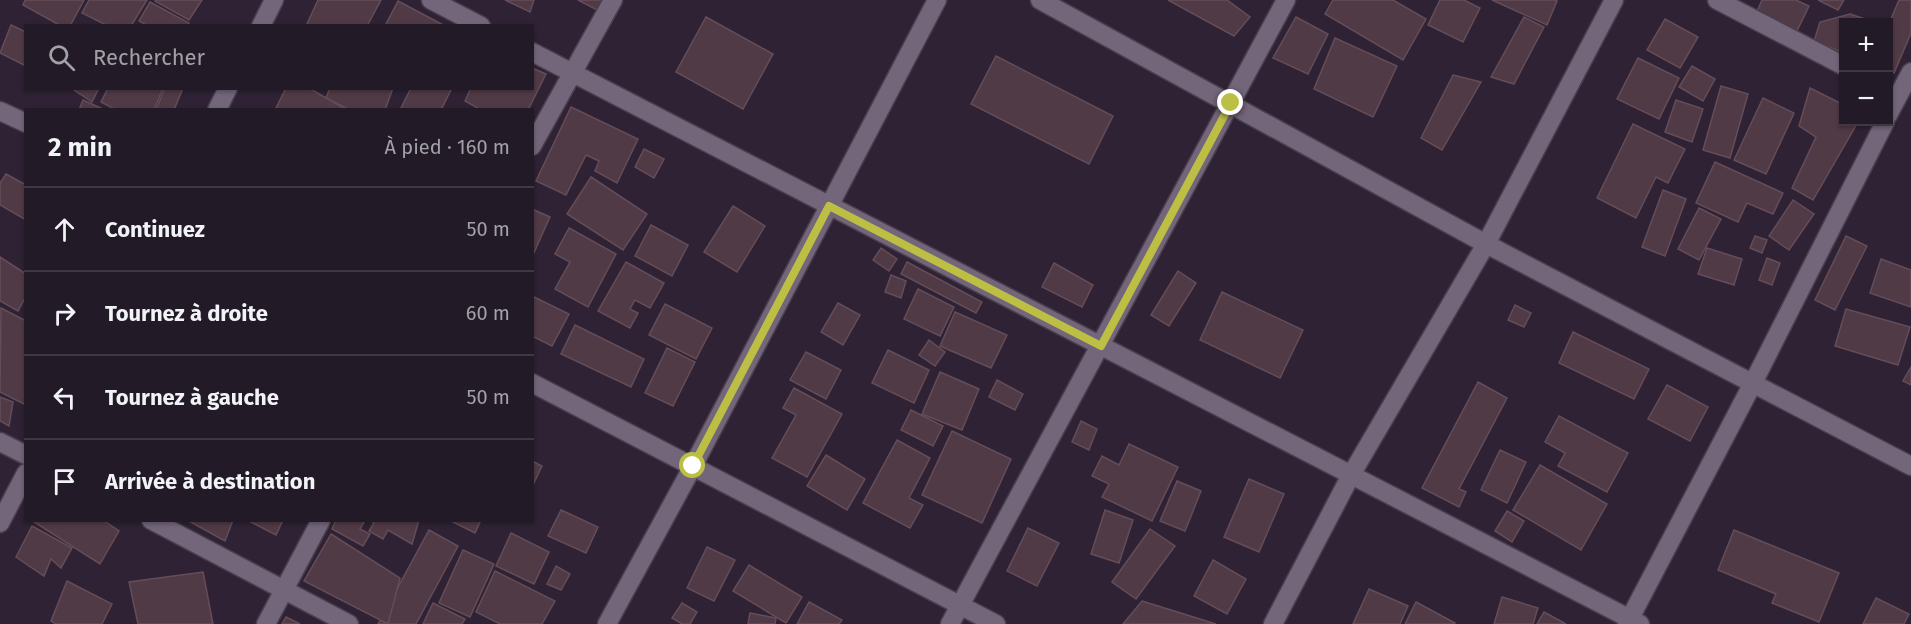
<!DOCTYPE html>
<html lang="fr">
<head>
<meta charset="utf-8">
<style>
  :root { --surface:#221a27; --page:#2e2733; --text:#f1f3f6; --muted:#a2a1a7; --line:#3f3844 }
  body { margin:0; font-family:"Fira Sans",sans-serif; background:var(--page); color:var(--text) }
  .controls { position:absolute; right:18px; top:18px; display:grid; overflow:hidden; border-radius:0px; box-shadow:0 2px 4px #0004 }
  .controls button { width:54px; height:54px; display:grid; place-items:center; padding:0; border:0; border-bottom:2px solid var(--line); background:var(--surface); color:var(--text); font:30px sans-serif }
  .stop { position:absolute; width:18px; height:18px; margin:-14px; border:4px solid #bcbf44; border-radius:50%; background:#fff }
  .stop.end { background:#bcbf44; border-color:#fff; box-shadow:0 2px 6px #0008 }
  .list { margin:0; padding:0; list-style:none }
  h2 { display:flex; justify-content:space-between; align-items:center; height:78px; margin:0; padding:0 24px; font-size:26px }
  h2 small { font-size:20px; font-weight:400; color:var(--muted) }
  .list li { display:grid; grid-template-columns:39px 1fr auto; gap:18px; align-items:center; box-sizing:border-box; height:84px; padding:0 24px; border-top:2px solid var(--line) }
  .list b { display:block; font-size:22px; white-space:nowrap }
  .list em { font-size:20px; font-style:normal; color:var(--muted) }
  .icon { flex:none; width:33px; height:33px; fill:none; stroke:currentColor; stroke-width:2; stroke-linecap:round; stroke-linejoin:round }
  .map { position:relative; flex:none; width:1911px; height:624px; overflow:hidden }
  .search { position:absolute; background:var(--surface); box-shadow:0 2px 4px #0004; left:24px; top:24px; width:510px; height:66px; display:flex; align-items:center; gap:15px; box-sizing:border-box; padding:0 21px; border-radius:0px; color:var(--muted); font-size:22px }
  .panel { position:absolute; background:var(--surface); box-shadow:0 2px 4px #0004; left:24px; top:108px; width:510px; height:414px; border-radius:0px }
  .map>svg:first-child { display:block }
  .building { fill:#503a45; stroke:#644d59; stroke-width:1.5 }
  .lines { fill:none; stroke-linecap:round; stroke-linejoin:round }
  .street-casing { stroke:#483e4d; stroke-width:21 }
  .street { stroke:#73657a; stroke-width:18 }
  .route { stroke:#bcbf44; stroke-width:8 }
</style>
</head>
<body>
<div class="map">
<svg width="1911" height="624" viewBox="0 0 1911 624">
  <rect width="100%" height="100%" fill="#2e2234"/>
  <g class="building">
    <path d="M25,0H84L70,26H61L23,5Z"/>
    <path d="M89,0H147L131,26H108L82,13Z"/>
    <path d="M156,0H202L189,20L155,1Z"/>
    <path d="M318,0H381L367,26H306Z"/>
    <path d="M505,0H534L530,12Z"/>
    <path d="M578,0H604L599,11Z"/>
    <path d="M1168,0H1227L1250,17L1234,36Z"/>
    <path d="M1333,0H1393L1426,19L1403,60L1325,14Z"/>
    <path d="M1440,0H1464L1480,8L1463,42L1428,25Z"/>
    <path d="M1492,0H1555L1557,1L1547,25Z"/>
    <path d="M1762,0H1796L1809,6L1796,33L1756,14Z"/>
    <path d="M1818,0H1844L1838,10Z"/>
    <path d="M1899,0H1911V33L1894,73L1888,71V26Z"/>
    <path d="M398,1L445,26H385Z"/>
    <path d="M150,2L189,23L188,26H148L139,21Z"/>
    <path d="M1850,14L1874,22H1844V53L1814,41L1820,22Z"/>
    <path d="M706,17L773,54L743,109L676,72Z"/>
    <path d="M1296,17L1328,34L1308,74L1273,58Z"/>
    <path d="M1524,17L1544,27L1514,84L1491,77Z"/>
    <path d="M1665,19L1698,37L1680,68L1647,50Z"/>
    <path d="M11,25L26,32V66L0,53Z"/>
    <path d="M1335,38L1397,66L1373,117L1314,89Z"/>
    <path d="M996,56L1113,116L1089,164L971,104Z"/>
    <path d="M1638,58L1679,78L1659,119L1617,99Z"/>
    <path d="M1692,66L1715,79L1703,101L1679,87Z"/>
    <path d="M532,68L546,74L528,110H481L465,101L471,88H532Z"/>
    <path d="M1453,75L1481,82L1442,150L1421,138Z"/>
    <path d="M1721,86L1748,94L1730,158L1703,150Z"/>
    <path d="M71,88H99L92,102Z"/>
    <path d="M108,88H163L154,110H116L101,102Z"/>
    <path d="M165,88H183L174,110H156Z"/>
    <path d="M286,88H309L347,110H275Z"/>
    <path d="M330,88H393L385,110H350L326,98Z"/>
    <path d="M411,88H452L441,110H400Z"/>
    <path d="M1810,88L1844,105V122H1858L1813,200L1792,188L1816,137L1799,126Z"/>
    <path d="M1763,98L1794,113L1766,174L1734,160Z"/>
    <path d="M83,100L101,108L100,110H79Z"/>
    <path d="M1676,100L1703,109L1692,142L1665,132Z"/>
    <path d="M571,107L638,139L617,183L595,171L599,161L586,155L566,195L536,181Z"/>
    <path d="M1633,124L1685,149L1668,183L1656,177L1636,218L1597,198Z"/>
    <path d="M644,149L664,159L654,178L635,167Z"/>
    <path d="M1715,162L1783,193L1773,214L1747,203L1738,222L1696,203Z"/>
    <path d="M6,174L26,185V220L0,205V183Z"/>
    <path d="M591,177L647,214L623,250L567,214Z"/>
    <path d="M1663,190L1686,199L1665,256L1642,247Z"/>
    <path d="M1793,200L1814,214L1789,250L1769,236Z"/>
    <path d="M733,206L765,226L737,272L704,252Z"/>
    <path d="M1699,208L1721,219L1699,260L1678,249Z"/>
    <path d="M532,209L550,217L533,255H532Z"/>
    <path d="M651,225L688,245L672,276L635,256Z"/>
    <path d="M569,228L616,254L588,307L555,289L570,262L555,254Z"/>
    <path d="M1755,236L1767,240L1762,253L1750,248Z"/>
    <path d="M1846,236L1867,246L1835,310L1815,300Z"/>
    <path d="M881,248L897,259L889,271L873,260Z"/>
    <path d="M1707,248L1742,259L1734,285L1698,274Z"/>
    <path d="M0,257L26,274V296L18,311L0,301Z"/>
    <path d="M1767,258L1780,263L1772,285L1759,280Z"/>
    <path d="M1881,259L1911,270V307L1870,293Z"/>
    <path d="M626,262L664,283L650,308L635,300L630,309L638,313L630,328L598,311Z"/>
    <path d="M907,262L982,302L976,313L901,274Z"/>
    <path d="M1054,263L1093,285L1082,307L1042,287Z"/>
    <path d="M1178,271L1196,283L1169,326L1151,315Z"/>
    <path d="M891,275L906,281L901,298L885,292Z"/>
    <path d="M918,289L954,307L940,336L904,319Z"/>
    <path d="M1222,292L1303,330L1280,378L1200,340Z"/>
    <path d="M532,296L569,314L552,346L532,336Z"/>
    <path d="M838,303L860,315L843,345L821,332Z"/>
    <path d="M665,304L712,328L696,359L649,335Z"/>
    <path d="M1515,305L1531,313L1524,327L1508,320Z"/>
    <path d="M1,308L26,321V400L24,404L0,392Z"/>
    <path d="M1846,309L1910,327L1898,365L1835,346Z"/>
    <path d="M955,312L1007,335L991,368L940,346Z"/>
    <path d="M575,325L644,359L631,387L561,354Z"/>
    <path d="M1573,332L1649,369L1634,399L1559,363Z"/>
    <path d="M929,340L945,352L935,366L919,355Z"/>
    <path d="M667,348L695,362L673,406L645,393Z"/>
    <path d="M888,350L929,370L914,403L872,383Z"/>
    <path d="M806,352L841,370L826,399L790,380Z"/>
    <path d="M1911,367V385L1903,381Z"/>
    <path d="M940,372L979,389L962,430L922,414Z"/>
    <path d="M997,380L1023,394L1015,410L989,397Z"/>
    <path d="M1478,382L1507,398L1459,489L1466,492L1459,507L1422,488Z"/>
    <path d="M1667,385L1708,407L1690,441L1648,419Z"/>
    <path d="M794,388L842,414L807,477L772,458L796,415L783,408Z"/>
    <path d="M0,397L13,402L9,426L0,421Z"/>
    <path d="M911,410L943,426L933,446L901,430Z"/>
    <path d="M1559,416L1628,453L1607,492L1558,466L1565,453L1545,442Z"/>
    <path d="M1081,421L1097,429L1089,450L1072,442Z"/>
    <path d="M952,431L1011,459L982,523L922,495Z"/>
    <path d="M897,440L930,458L909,498L923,505L910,528L863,503Z"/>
    <path d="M1129,444L1178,467L1152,521L1102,497L1109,484L1092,476L1102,456L1119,465Z"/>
    <path d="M1500,450L1526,462L1507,503L1481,490Z"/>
    <path d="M826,455L865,479L847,510L807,486Z"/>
    <path d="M532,461L542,466L532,487Z"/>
    <path d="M1540,465L1607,504L1581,550L1513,510Z"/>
    <path d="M1249,479L1284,494L1259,552L1224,537Z"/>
    <path d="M1177,481L1201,491L1185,531L1160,521Z"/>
    <path d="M561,510L598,527L586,553L548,536Z"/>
    <path d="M1105,510L1133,520L1119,563L1091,554Z"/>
    <path d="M1507,511L1524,521L1512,542L1495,531Z"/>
    <path d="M31,520H103L119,531L100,564Z"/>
    <path d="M187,520H233L225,541Z"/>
    <path d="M247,520H283L276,535Z"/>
    <path d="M336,520H361L364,522L360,529L370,534L363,546L332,529Z"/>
    <path d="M370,520H419L412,544L388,530L383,539L369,531L374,523Z"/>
    <path d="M449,520H481L475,533Z"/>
    <path d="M32,526L72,548L61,568L51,559L44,576L16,557Z"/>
    <path d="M1028,528L1059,543L1037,586L1007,571Z"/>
    <path d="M1150,529L1175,546L1136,599L1112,582Z"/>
    <path d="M429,530L458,546L416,624H378Z"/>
    <path d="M1734,530L1839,573L1819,622L1772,603L1776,594L1718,570Z"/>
    <path d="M511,533L549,552L534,584L496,566Z"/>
    <path d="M331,534L400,578L388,624L304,581Z"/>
    <path d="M707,547L735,560L714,601L687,588Z"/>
    <path d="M463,550L494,564L470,617L439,603Z"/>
    <path d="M1213,560L1246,579L1227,614L1194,596Z"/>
    <path d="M749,565L802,597L786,623L733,591Z"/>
    <path d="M556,566L570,574L561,590L547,584Z"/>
    <path d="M495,571L555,601L542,624H500L476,612Z"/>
    <path d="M203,572L213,624H138L129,582Z"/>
    <path d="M67,581L112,604L102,624H56L51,621Z"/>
    <path d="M1369,589L1408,606L1400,624H1353Z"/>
    <path d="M1502,597L1538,608L1533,624H1494Z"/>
    <path d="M1876,598L1909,614L1904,624H1863Z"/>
    <path d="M1142,601L1216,624H1123Z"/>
    <path d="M809,602L842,620L839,624H797Z"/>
    <path d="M1416,602L1455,623L1454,624H1405Z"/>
    <path d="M433,603L465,619L462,624H423Z"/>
    <path d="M682,603L697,612L690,624H682L672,618Z"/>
    <path d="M1544,612L1566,624H1537Z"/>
    <path d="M750,613L776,618L775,624H748Z"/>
    <path d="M286,617L300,624H282Z"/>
  </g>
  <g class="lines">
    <defs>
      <g id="street">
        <path d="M431,0L481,26"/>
        <path d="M1040,0L1486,244L1911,466"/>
        <path d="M1717,0L1844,66"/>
        <path d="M261,26L274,0"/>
        <path d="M532,52L1640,624"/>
        <path d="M217,110L228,88"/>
        <path d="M0,111L26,123"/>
        <path d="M1888,115L1911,72"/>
        <path d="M532,146L613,0"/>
        <path d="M532,383L996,624"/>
        <path d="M0,442L26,455"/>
        <path d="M151,520L349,624"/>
        <path d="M0,523L26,473"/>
        <path d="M266,624L321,520"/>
        <path d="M607,624L693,466L937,0"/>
        <path d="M950,624L1286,0"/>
        <path d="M1273,624L1351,475L1486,244L1614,0"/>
        <path d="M1627,624L1753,383L1885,122"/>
      </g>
    </defs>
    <use href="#street" class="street-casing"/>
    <use href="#street" class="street"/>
  </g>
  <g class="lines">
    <path class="route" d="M693,466L829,206L1101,346L1231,103"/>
  </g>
</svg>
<div class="controls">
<button>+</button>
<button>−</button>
</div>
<div class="stop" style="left:693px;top:466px"></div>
<div class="stop end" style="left:1231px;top:103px"></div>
<div class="search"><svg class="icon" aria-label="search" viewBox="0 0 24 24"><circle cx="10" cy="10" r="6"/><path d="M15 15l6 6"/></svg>Rechercher</div>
<section class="panel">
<h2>2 min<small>À pied · 160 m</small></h2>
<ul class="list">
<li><svg class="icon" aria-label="ahead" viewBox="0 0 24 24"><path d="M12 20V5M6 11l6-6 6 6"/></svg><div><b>Continuez</b></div><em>50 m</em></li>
<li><svg class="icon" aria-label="right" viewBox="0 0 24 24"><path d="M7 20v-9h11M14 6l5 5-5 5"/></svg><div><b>Tournez à droite</b></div><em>60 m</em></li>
<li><svg class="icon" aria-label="left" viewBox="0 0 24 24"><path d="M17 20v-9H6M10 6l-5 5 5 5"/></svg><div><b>Tournez à gauche</b></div><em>50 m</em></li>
<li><svg class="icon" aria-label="arrive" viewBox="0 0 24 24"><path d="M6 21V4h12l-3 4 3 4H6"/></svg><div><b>Arrivée à destination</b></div></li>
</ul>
</section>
</div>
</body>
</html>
